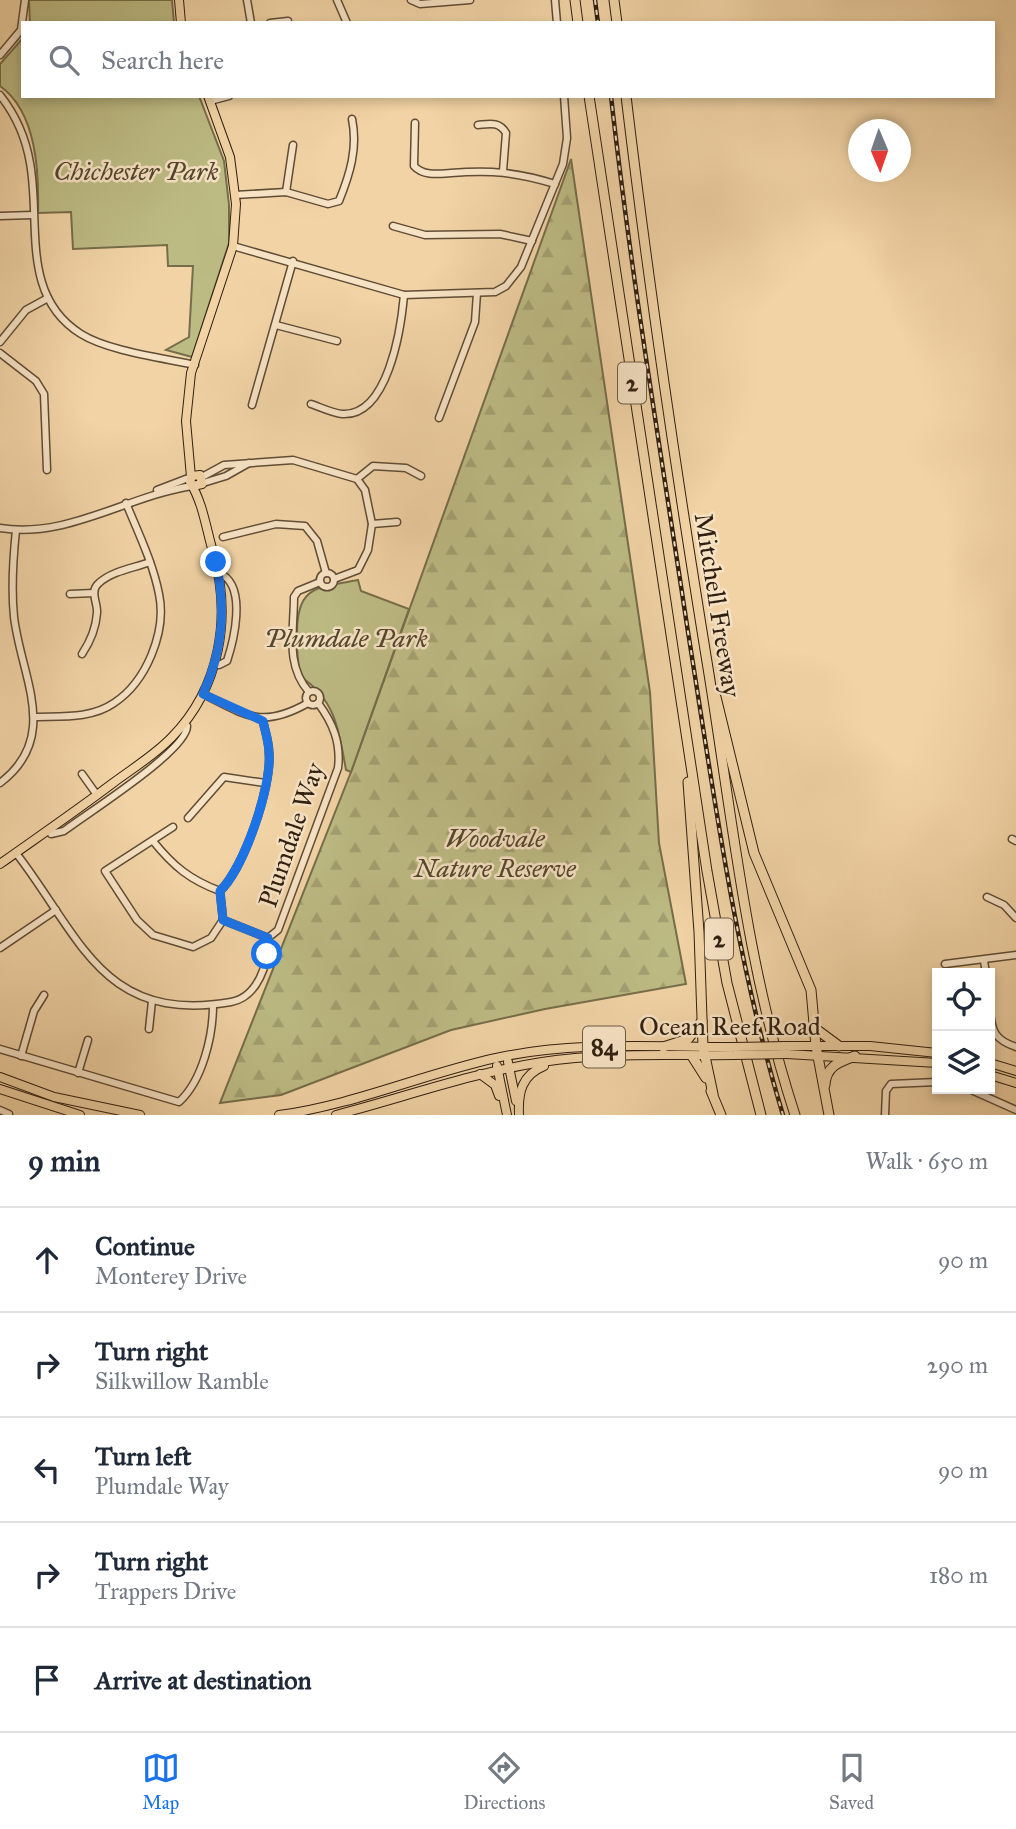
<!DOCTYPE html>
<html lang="en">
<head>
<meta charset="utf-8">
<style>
  :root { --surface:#fff; --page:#f2f2f3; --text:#1f2937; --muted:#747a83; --line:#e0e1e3; --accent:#1a73e8 }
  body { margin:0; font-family:"IM FELL Great Primer",serif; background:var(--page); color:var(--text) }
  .controls { position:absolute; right:21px; bottom:21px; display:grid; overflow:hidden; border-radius:0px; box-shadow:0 4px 10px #0003 }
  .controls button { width:63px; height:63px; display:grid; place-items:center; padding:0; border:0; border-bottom:2px solid var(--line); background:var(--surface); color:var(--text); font:35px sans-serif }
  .compass { position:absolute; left:848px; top:119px; width:63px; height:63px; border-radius:50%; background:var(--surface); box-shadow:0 4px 10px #0003; rotate:178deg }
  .stop { position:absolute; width:21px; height:21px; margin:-16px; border:5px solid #1a73e8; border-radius:50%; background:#fff }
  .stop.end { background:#1a73e8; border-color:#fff; box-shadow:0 2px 7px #0008 }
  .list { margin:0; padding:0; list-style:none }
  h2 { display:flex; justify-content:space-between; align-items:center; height:91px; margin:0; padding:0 28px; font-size:30px }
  h2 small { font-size:23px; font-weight:400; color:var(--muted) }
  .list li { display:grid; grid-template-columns:46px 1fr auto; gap:21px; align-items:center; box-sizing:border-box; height:105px; padding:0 28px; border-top:2px solid var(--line) }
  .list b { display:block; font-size:26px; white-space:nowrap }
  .list p { margin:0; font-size:23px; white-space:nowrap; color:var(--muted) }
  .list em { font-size:23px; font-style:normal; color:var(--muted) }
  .icon { flex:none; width:38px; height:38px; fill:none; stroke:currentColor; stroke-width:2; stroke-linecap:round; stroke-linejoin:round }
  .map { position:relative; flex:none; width:1016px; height:1115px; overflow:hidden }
  .search { position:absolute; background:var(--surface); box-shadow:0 4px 10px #0003; left:21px; right:21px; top:21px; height:77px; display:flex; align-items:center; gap:18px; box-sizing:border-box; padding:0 24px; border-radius:0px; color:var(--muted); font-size:26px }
  .sheet { height:616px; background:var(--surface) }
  nav { display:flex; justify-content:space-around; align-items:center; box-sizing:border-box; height:98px; border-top:2px solid var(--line); background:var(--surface); font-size:19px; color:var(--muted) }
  nav a { display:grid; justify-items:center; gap:4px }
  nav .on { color:var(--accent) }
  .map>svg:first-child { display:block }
  .forest { fill:url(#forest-firs); stroke:#766d4a; stroke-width:2 }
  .green { fill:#bdbb84; stroke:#766d4a; stroke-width:2 }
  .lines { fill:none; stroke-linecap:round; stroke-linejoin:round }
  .minor-casing { stroke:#604c35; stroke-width:9 }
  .major-casing { stroke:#301f10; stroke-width:10 }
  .highway-casing { stroke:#301f10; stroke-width:11 }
  .minor { stroke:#f6e2c4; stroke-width:6 }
  .major { stroke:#f1d3a5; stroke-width:8 }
  .highway { stroke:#f1d3a5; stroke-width:9 }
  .rail-casing { stroke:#301f10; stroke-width:4.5 }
  .rail { stroke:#f6e2c4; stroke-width:2; stroke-dasharray:5; stroke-linecap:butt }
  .major-bridge-casing { stroke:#301f10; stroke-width:10; stroke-linecap:butt }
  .major-bridge { stroke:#f1d3a5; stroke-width:8 }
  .route { stroke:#1a73e8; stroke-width:9 }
  .labels { text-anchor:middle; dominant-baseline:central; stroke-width:5; stroke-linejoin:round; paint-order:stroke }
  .shield { fill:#f6e2c4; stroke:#6b5a46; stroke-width:2 }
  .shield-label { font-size:24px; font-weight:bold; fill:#301f10 }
  .park-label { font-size:26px; font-style:italic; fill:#53462d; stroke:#f6e2c4 }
  .street-label { font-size:26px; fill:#301f10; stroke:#f6e2c4 }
</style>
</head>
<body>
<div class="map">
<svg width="1016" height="1115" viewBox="0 0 1016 1115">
  <defs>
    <pattern id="forest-firs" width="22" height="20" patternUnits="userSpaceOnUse" patternTransform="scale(1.75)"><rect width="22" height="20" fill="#bdbb84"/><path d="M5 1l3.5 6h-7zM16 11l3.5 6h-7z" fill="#a3a071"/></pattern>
  </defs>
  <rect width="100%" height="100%" fill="#f1d3a5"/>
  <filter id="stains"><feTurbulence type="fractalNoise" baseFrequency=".00286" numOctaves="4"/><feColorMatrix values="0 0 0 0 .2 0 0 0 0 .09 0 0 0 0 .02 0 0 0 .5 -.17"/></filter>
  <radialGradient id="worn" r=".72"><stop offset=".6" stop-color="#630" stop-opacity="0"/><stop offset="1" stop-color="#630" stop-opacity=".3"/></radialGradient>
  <path class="forest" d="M571,159L650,692L659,843L686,984L545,1009L451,1030L281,1095L220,1103L351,772Z"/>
  <g class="green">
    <path d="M29,0H172L174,23H30Z"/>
    <path d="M23,38V96H199L224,161L229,205V243L192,357L166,350L189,337L193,266H168L167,245L73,249L71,212L38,213C39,173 37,112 0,86V64Z"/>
    <path d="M358,580L361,591L409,609L351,772L346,770C339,732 336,700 301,677C297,662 297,648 297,633C297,585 317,588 358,580Z"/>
  </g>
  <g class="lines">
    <defs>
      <g id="minor">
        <path d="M247,0L251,23"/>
        <path d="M337,0L347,23"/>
        <path d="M411,0L420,4L470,0"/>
        <path d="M555,0L557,23"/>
        <path d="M270,23L288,21"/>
        <path d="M0,55L21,30L25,0"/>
        <path d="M0,95C15,114 26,139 30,163C41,223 20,296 81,334C108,351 163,358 195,365"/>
        <path d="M210,101L229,96"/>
        <path d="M415,123L414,166C423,176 438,174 451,173C491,170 516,172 555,184"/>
        <path d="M478,125C489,124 499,121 506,133L503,171"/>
        <path d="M286,192L293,145"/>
        <path d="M235,195L286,192L328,204L339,201C350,174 358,148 352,119"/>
        <path d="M0,216L33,215"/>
        <path d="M393,226L425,235L500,234L532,241"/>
        <path d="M233,246L404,295L495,292L506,286L521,267L563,164L567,138L564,96"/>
        <path d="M276,325L337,341"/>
        <path d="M0,342L26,310L48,298"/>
        <path d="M0,353L36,381L44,394L47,470"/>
        <path d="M311,404C320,407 332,413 342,414C388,417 401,329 404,295"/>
        <path d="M252,405L293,261"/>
        <path d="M439,418L475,322L477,293"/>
        <path d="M202,477L224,465L293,460L357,479L365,490L372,524L368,550L358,570L334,579"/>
        <path d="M357,479L373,466L406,468L421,476"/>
        <path d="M203,483L226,476L249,463"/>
        <path d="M157,490L191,477"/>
        <path d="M372,524L397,522"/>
        <path d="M0,528C67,539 127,496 192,486"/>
        <path d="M223,537L276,524L305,526L317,541L326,573"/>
        <circle cx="327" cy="580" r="7"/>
        <path d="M70,594L94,593"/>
        <path d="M82,654C90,642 96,628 97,613C98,603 89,591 99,583C112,571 134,568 150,562"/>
        <path d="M219,665L227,661C234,640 246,590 223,575"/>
        <circle cx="313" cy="698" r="7"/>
        <path d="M309,692C285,665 294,631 294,597L298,591L320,582"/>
        <path d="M203,694C247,716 262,729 308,703"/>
        <path d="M35,717C61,716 91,719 114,703C146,682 167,632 159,594C153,563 138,532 126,503"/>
        <path d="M82,774L97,795"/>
        <path d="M0,783C61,737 21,677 14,617C11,588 13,559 16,530"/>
        <path d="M188,818L224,777L265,783"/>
        <path d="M173,827L105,871L137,920L153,935L193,947L211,938L223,920"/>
        <path d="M51,834L64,831C86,814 188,750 187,726"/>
        <path d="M1012,839L1016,841"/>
        <path d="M153,841C173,866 190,880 220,891L223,920"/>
        <path d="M16,853C81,937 102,1024 231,1002C258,997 269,963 268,938L223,920"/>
        <path d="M220,891C244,868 272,786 269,753C269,742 265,731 263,721"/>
        <path d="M987,897L1004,905L1016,918"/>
        <path d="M268,938L278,930L338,768C341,743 333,723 318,703"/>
        <path d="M0,948L56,910"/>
        <path d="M984,961L986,973"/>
        <path d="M945,964L1016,955"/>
        <path d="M990,1012C992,1033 996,1040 1016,1047"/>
        <path d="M149,1029L152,1001"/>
        <path d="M0,1049L179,1102C203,1080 213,1035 213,1005"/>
        <path d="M21,1056L34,1011L44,995"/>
        <path d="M78,1073L88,1040"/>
        <path d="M969,1089L1016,1110"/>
        <path d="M0,1110L9,1114"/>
        <path d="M885,1115L886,1091L891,1084L937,1082"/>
      </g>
      <g id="major">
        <path d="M179,0L181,23"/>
        <path d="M191,477L186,421L191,373L233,246L236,204L230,157L208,96"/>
        <path d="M0,864C38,837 76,811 113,783C133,768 155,755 172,737C220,688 232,617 213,552C206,528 203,503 190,482L192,476L200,475L202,484L193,486"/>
        <path d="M785,1046H870L937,1053"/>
        <path d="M787,1054L937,1063"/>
        <path d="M508,1062L516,1101"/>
        <path d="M990,1063L1016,1071"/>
        <path d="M497,1066L507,1115"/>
        <path d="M480,1074L495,1085L499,1096"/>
        <path d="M990,1075L1016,1083"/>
        <path d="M0,1077L54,1097L140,1115"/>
        <path d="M0,1089L80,1115"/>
        <path d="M519,1114C518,1092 522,1075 544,1066"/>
        <path d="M279,1115C354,1105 423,1074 496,1058C573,1041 654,1047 732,1047"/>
        <path d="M336,1115C405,1097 471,1073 542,1062C605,1052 671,1056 734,1055"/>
      </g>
      <g id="highway">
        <path d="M575,0L578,23"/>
        <path d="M614,0L617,23"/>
        <path d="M589,96L707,871L727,983L761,1115"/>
        <path d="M626,96C649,288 677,478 708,668C733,822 746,965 795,1115"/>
        <path d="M716,697L754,853L811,990L816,1046L829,1115"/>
        <path d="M688,782L699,932L703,1047L713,1094"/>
        <path d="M816,1029L839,1046"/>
        <path d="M663,1047L688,1039L702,1021"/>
        <path d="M692,1056L706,1078"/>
        <path d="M825,1085C826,1066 839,1062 855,1056"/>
        <path d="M711,1091L721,1115"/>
      </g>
    </defs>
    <use href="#minor" class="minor-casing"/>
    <use href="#major" class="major-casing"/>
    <use href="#highway" class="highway-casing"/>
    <use href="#minor" class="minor"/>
    <use href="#major" class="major"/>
    <use href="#highway" class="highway"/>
    <defs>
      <g id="rail">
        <path d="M595,0L598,23"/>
        <path d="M611,96C631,275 661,453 688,632C714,794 735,957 783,1115"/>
      </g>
    </defs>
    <use href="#rail" class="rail-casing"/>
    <use href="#rail" class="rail"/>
    <defs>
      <g id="major-bridge">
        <path d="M732,1047L785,1046"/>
        <path d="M734,1055L787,1054"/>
      </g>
    </defs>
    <use href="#major-bridge" class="major-bridge-casing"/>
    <use href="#major-bridge" class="major-bridge"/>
  </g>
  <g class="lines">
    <path class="route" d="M216,562C226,609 223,650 203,694L263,721C265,731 269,742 269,753C272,786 244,868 220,891L223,920L268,938L267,954"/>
  </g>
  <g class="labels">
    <g class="shield">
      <rect x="618" y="362.5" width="28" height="41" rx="5"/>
      <rect x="705" y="918.5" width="28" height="41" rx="5"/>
      <rect x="583" y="1026.5" width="42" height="41" rx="5"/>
    </g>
    <g class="shield-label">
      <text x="632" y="383">2</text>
      <text x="719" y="939">2</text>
      <text x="604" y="1047">84</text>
    </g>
    <g class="park-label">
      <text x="136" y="171">Chichester Park</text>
      <text x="346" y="638">Plumdale Park</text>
      <text x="495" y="838">Woodvale<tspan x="495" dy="30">Nature Reserve</tspan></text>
    </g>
    <g class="street-label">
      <text transform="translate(718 605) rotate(81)">Mitchell Freeway</text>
      <text transform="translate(291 835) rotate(-71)">Plumdale Way</text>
      <text x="730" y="1026">Ocean Reef Road</text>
    </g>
  </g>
  <rect width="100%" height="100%" filter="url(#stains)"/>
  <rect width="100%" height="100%" fill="url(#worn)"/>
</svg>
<div class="controls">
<button><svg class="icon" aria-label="locate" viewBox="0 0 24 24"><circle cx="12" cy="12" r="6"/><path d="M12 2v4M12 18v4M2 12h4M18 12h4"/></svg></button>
<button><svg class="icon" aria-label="layers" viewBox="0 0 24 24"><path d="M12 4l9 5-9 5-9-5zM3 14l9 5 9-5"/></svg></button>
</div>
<svg class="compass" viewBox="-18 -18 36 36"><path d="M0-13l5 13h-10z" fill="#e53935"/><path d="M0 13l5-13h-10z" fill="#747a83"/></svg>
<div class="stop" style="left:267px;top:954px"></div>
<div class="stop end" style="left:216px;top:562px"></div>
<div class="search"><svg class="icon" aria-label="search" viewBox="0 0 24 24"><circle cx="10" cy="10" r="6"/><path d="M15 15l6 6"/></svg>Search here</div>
</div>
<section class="sheet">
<h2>9 min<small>Walk · 650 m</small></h2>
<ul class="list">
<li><svg class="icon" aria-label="ahead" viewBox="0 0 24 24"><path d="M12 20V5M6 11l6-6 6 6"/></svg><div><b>Continue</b><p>Monterey Drive</p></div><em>90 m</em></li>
<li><svg class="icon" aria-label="right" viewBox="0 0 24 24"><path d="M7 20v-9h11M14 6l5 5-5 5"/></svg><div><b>Turn right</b><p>Silkwillow Ramble</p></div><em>290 m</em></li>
<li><svg class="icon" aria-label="left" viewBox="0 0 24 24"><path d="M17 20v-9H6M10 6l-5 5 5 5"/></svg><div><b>Turn left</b><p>Plumdale Way</p></div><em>90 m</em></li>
<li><svg class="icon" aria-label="right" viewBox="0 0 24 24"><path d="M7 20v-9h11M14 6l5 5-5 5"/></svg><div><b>Turn right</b><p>Trappers Drive</p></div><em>180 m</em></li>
<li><svg class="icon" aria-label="arrive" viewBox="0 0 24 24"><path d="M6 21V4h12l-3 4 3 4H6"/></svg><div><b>Arrive at destination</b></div></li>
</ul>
</section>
<nav>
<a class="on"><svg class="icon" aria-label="map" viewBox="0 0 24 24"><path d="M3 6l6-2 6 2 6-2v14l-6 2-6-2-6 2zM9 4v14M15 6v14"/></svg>Map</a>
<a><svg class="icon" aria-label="directions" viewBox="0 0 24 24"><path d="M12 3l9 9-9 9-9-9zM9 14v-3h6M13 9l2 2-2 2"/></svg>Directions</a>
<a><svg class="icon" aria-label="saved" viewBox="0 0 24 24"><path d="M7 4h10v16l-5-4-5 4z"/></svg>Saved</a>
</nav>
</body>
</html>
